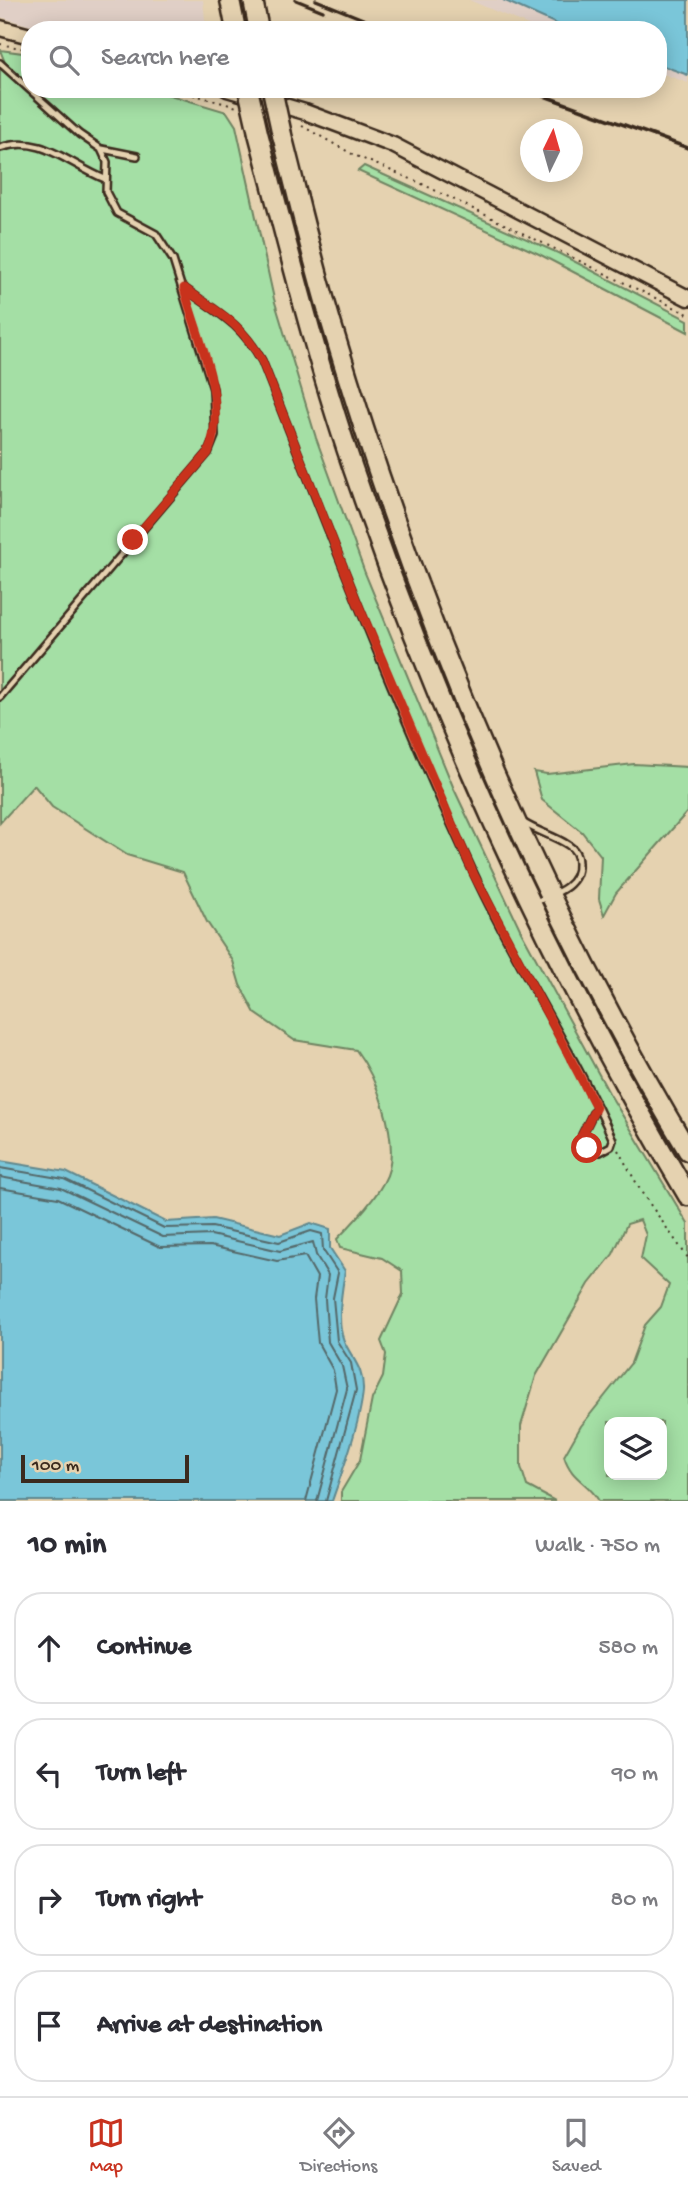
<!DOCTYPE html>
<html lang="en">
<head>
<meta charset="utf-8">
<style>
  :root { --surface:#fff; --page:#f2f2f3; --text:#2b2b33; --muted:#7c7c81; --line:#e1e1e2; --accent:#c8321e }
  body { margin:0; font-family:"Gochi Hand",sans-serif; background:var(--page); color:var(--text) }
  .controls { position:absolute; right:21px; bottom:21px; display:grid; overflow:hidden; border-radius:14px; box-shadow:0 4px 18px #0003 }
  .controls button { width:63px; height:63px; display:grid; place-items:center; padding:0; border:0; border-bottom:2px solid var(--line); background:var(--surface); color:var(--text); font:35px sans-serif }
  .compass { position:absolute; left:520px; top:119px; width:63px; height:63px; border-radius:50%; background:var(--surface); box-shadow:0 4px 18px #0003; rotate:5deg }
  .scale { position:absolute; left:21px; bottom:18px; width:168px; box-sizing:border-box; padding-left:7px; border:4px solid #3b2a1e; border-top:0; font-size:19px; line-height:24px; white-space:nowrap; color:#3b2a1e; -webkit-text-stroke:5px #e5d2b0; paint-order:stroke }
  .stop { position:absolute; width:21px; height:21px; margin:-16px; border:5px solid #c8321e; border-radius:50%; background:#fff }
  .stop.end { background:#c8321e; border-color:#fff; box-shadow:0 2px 7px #0008 }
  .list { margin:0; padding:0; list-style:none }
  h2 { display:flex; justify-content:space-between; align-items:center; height:91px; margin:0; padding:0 28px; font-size:30px }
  h2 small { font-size:23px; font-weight:400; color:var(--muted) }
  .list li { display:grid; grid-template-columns:46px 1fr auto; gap:21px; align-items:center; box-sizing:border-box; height:112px; margin:0 14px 14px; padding:0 14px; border:2px solid var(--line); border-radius:28px }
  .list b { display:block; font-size:26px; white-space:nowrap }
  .list em { font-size:23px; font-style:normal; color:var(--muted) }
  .icon { flex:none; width:38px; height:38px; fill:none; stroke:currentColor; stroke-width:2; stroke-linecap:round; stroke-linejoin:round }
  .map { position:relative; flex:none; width:688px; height:1501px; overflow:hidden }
  .search { position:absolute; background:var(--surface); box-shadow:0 4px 18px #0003; left:21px; right:21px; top:21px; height:77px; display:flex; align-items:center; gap:18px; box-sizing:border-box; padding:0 24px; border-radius:28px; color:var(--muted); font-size:26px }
  .sheet { height:595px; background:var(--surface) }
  nav { display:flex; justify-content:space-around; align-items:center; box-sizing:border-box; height:98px; border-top:2px solid var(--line); background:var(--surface); font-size:19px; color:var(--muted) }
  nav a { display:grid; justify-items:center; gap:4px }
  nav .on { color:var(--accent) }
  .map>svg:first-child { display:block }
  .built { fill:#e0cfc6 }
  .green { fill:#a4dfa5; stroke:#708462; stroke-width:2; fill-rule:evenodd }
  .water { fill:#7ac6d9; stroke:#61888e; stroke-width:2 }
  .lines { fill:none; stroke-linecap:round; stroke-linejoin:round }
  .shore { stroke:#546869; stroke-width:2 }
  .lane-casing { stroke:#3b2a1e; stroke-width:10 }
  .secondary-casing { stroke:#3b2a1e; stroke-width:19 }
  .highway-casing { stroke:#3b2a1e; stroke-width:23 }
  .path { stroke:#3b2a1e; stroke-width:2; stroke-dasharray:2 5; stroke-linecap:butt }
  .lane { stroke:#e5d2b0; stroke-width:5 }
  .secondary { stroke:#e5d2b0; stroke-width:14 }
  .highway { stroke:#e5d2b0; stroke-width:18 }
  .rail { stroke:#3b2a1e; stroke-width:3.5 }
  .highway-bridge-casing { stroke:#3b2a1e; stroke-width:23; stroke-linecap:butt }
  .highway-bridge { stroke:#e5d2b0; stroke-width:18 }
  .route { stroke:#c8321e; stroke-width:9 }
</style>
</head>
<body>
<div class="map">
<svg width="688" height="1501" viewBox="0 0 688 1501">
  <rect width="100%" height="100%" fill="#e5d2b0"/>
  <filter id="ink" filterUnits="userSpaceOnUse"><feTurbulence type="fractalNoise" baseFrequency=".0143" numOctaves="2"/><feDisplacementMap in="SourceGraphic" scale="14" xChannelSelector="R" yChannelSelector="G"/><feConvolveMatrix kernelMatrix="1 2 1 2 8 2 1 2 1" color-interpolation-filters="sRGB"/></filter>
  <g filter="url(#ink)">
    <g class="built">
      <path d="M0,0H203L206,30H45L0,17Z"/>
      <path d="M469,0H688V83L658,72V30H540Z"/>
    </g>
    <g class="green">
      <path d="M0,50L30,54V89H150L227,112L236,126L274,299L316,438L365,573L454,789L521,931L609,1093L688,1224V1501H599C588,1481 572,1481 564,1456L581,1426L631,1363L645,1325L661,1307L669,1285L641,1259L646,1235L640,1220L627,1224L613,1254L589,1284L536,1376L521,1426V1467L527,1486L555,1501H341V1492L360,1460L372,1399L383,1377L386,1354L381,1341L403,1294L402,1271L382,1258L340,1248L337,1239C353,1223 384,1191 389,1169C397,1134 377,1078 356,1050L294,1040L255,1013L240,985L233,961L207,922L183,872L127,855L52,807L34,785L0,823V60H4ZM609,1422H662V1475H609Z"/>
      <path d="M364,166L558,253L688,320V332L539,254L358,171Z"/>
      <path d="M634,764L688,767V811L616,893L604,915L599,899L601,856L582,832L542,800L534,772L547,774Z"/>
    </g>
    <g class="water">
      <path d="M503,0H688V75L658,64V30H570Z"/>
      <path d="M0,1161L66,1172L166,1222L213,1219L280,1235L311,1223L330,1229V1248L345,1271C342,1291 336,1321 344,1341C352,1359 364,1368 363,1391C360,1423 343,1470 332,1501H0Z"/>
    </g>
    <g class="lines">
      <g class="shore">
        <path d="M0,1168L64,1179L164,1228L212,1227L279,1242L311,1231L322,1234L323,1250L338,1273L333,1298L337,1341L351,1363L356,1390L326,1501"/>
        <path d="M0,1177L61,1188L163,1237L211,1235L280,1251L313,1242L316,1255L328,1275L325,1299L328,1342L342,1366L347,1389L317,1501"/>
        <path d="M0,1188L58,1198L160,1247L210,1246L277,1261L305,1256L317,1277L314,1299L318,1343L333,1370L336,1389L306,1501"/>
      </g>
      <defs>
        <g id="lane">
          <path d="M0,63L79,134L101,149L107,162L106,192L117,213L156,234L173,260L213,389L215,436L208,453L0,697"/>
          <path d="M0,148C41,133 69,165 105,179"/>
          <path d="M102,149L137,156"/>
          <path d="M184,288C217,312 241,323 262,361C330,534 396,708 475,876C516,966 573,1049 613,1140L611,1146L600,1152L587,1148L582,1135L596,1107"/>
          <path d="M524,823C538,832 555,836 568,845C575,849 578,855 578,863C580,888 551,895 533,903"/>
        </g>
        <g id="secondary">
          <path d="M0,28L30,36"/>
          <path d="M227,89L305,112L393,145L688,298"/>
        </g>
        <g id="highway">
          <path d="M230,0L236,30"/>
          <path d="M253,0L259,30"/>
          <path d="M258,133C289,251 318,369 358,483C444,732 554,970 688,1196"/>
          <path d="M282,135C299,201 314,267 334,332C419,617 535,895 688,1151"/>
        </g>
      </defs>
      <use href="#lane" class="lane-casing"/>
      <use href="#secondary" class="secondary-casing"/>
      <use href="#highway" class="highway-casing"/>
      <g class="path">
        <path d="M0,44L30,50"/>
        <path d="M173,89L237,107"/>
        <path d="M302,126L354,155L418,182L688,314"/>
        <path d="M618,1150L642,1193L688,1258"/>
      </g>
      <use href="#lane" class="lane"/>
      <use href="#secondary" class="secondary"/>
      <use href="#highway" class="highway"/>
      <g class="rail">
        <path d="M296,0L323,11"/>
        <path d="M316,0L390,30"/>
        <path d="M525,89L688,148"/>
      </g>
      <defs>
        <g id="highway-bridge">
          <path d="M248,89L258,133"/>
          <path d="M272,89L282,135"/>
        </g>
      </defs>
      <use href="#highway-bridge" class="highway-bridge-casing"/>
      <use href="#highway-bridge" class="highway-bridge"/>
    </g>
  </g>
  <g class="lines" filter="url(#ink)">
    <path class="route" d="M133,540L208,453C230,400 197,340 184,288C217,312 242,323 262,361L356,599L474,875L596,1107L582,1135L587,1148"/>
  </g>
</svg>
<div class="controls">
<button><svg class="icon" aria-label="layers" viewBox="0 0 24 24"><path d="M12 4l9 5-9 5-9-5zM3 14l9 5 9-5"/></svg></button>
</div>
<svg class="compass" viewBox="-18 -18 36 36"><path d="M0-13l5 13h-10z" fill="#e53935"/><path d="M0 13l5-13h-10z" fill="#7c7c81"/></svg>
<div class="scale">100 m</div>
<div class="stop" style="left:587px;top:1148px"></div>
<div class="stop end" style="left:133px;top:540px"></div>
<div class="search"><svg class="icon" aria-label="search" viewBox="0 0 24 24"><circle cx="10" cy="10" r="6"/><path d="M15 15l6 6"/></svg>Search here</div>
</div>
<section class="sheet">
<h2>10 min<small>Walk · 750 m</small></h2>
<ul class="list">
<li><svg class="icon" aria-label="ahead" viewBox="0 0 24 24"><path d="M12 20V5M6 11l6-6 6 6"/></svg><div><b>Continue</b></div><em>580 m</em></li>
<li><svg class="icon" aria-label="left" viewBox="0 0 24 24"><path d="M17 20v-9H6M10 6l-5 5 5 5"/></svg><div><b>Turn left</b></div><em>90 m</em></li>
<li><svg class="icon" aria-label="right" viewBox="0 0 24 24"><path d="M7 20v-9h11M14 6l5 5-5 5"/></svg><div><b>Turn right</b></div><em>80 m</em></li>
<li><svg class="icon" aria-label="arrive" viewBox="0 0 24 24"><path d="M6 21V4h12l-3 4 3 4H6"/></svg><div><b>Arrive at destination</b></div></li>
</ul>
</section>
<nav>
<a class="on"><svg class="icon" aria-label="map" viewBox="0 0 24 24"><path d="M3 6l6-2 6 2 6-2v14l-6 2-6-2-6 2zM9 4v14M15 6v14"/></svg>Map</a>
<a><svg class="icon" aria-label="directions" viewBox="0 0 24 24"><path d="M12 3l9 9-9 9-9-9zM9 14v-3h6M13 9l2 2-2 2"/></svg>Directions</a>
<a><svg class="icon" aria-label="saved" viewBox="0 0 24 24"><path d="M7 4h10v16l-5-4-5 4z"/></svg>Saved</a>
</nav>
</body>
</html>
